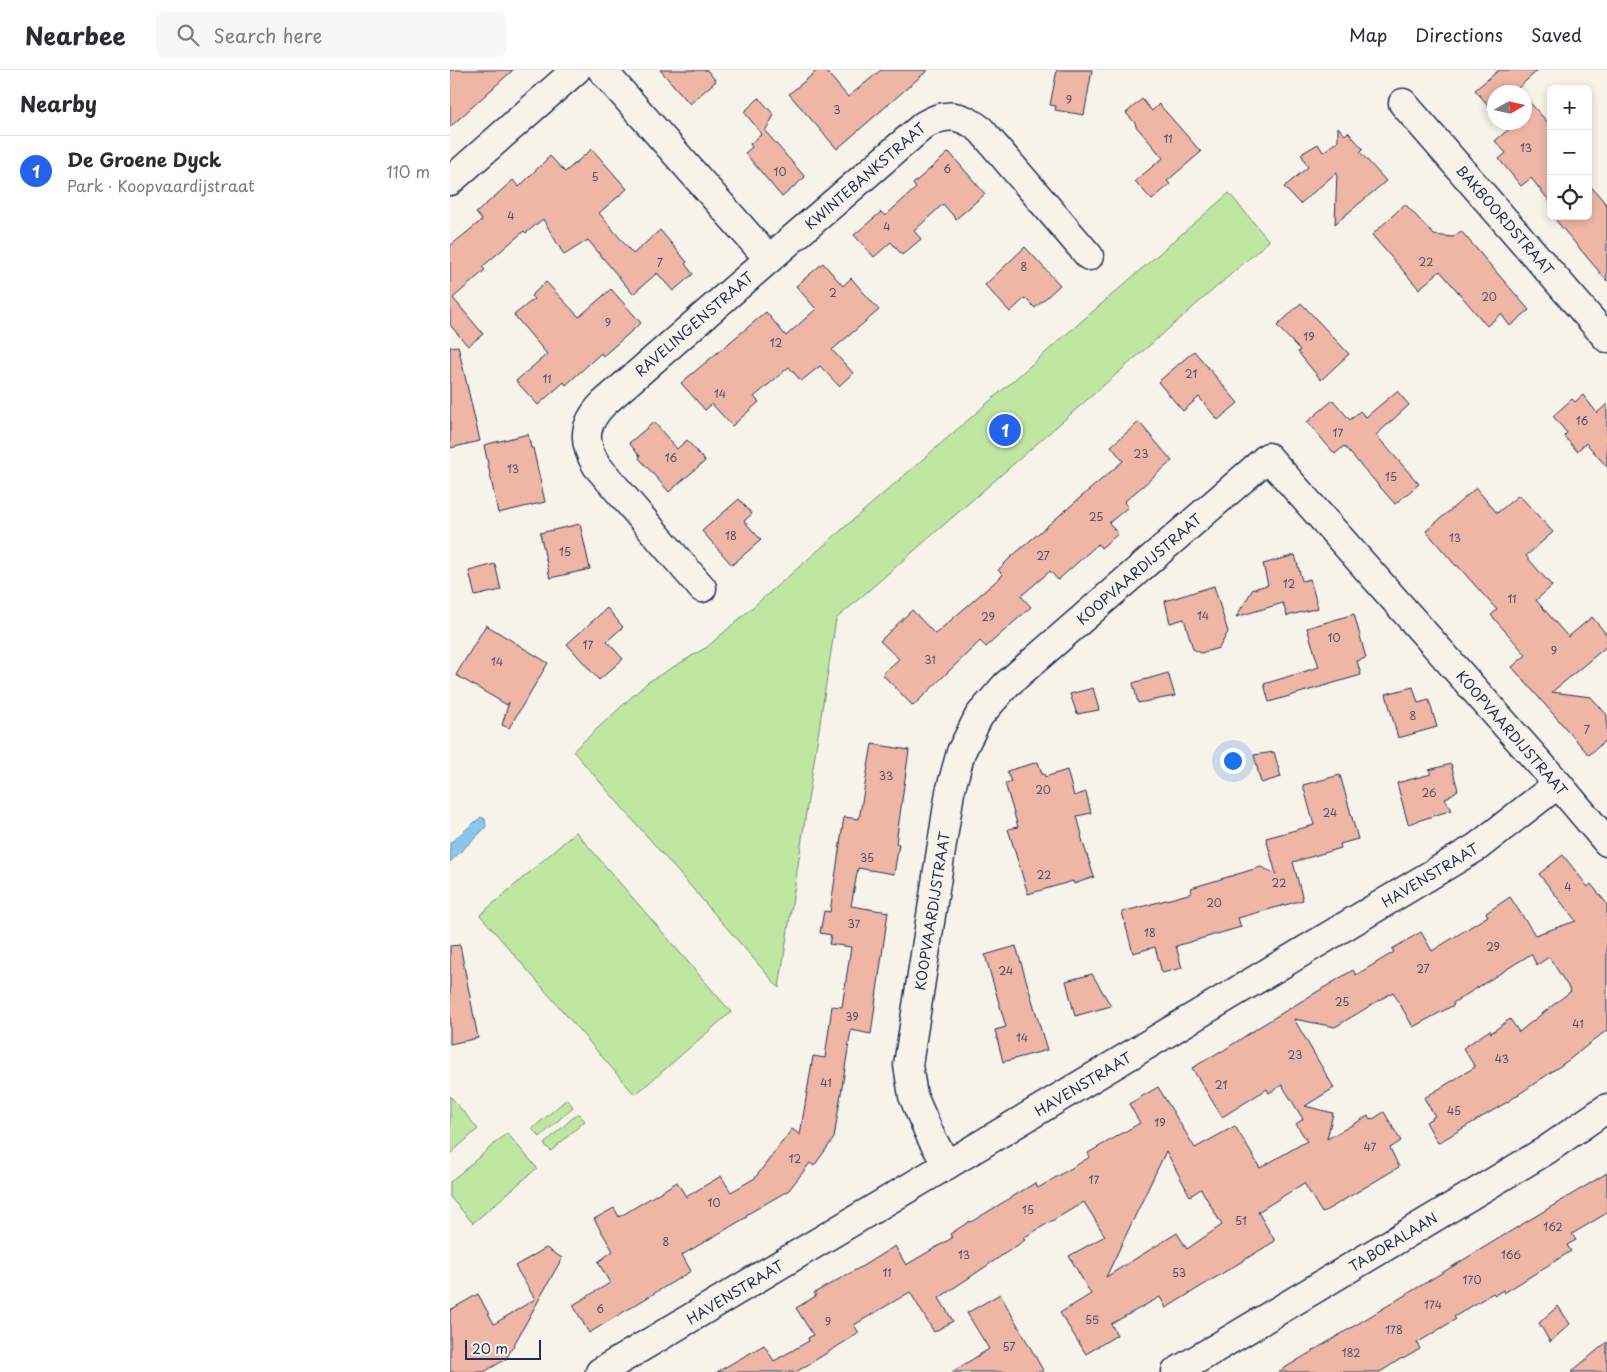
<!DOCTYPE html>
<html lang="en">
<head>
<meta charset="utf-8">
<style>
  :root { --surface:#fff; --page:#f7f7f7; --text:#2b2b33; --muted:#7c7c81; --line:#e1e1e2; --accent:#2563eb }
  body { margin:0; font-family:"Playpen Sans",sans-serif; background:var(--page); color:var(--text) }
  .controls { position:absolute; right:15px; top:15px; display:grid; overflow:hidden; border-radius:8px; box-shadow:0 2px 8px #0003 }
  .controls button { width:45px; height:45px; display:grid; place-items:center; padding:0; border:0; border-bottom:1px solid var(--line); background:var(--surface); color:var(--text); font:25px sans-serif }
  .compass { position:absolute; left:1037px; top:15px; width:45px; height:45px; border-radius:50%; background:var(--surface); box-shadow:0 2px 8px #0003; rotate:81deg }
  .scale { position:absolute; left:15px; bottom:12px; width:76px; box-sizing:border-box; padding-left:5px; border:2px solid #1b2f5e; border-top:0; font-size:14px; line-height:18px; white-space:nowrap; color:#1b2f5e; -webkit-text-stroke:4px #f7f3e8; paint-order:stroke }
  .you { position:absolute; left:782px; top:690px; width:18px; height:18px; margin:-12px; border:4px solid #fff; border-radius:50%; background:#1a73e8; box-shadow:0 0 0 8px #1a73e833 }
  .badge { display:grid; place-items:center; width:32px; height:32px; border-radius:50%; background:var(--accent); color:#fff; font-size:16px; font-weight:700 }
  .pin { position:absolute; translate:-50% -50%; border:2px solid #fff; box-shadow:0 1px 5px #0006 }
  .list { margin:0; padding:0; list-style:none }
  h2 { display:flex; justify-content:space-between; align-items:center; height:65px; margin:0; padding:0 20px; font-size:21px }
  h2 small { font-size:16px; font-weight:400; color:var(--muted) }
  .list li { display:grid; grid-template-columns:32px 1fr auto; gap:15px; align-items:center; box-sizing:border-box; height:70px; padding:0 20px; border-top:1px solid var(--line) }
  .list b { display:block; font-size:19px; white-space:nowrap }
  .list p { margin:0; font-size:16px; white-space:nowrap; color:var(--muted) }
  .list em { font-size:16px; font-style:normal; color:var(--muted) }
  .icon { flex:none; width:28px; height:28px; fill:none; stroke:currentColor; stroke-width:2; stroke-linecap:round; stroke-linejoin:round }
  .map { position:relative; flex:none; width:1157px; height:1302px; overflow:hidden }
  header { display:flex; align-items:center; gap:30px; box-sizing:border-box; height:70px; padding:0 25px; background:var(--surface); border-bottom:1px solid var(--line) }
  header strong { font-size:24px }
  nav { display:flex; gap:28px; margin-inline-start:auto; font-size:18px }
  .search { width:350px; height:45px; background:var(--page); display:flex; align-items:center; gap:12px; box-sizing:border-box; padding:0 18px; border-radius:8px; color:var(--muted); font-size:19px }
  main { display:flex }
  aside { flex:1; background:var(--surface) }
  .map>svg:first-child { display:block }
  .green { fill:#c0e7a2; stroke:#6e8b80 }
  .water { fill:#8ac7ea; stroke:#5e8ab2 }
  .building { fill:#efb6a5; stroke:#1b2f5e; fill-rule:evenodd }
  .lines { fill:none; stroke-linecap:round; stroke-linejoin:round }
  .street-casing { stroke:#1b2f5e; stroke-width:31 }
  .secondary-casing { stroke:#1b2f5e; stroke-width:31 }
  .street { stroke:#f7f3e8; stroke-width:28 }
  .secondary { stroke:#f7f3e8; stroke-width:28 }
  .labels { text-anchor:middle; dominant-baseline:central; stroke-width:4; stroke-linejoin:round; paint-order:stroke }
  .number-label { font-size:11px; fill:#505170 }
  .street-label { font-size:14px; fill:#1b2f5e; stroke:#f7f3e8 }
</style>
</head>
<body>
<header>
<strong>Nearbee</strong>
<div class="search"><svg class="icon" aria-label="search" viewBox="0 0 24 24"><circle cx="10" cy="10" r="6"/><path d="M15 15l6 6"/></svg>Search here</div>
<nav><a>Map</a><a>Directions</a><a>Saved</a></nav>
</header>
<main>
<aside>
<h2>Nearby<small></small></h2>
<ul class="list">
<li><span class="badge">1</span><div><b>De Groene Dyck</b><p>Park · Koopvaardijstraat</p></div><em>110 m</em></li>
</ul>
</aside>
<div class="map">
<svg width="1157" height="1302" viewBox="0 0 1157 1302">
  <rect width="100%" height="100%" fill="#f7f3e8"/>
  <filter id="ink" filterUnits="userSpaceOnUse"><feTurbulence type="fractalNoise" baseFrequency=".02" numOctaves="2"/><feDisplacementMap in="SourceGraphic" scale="10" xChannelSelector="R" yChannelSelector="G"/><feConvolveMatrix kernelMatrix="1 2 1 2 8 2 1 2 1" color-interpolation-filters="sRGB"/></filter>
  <g filter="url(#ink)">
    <g class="green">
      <path d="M779,123L819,171L386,549L329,918L123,681L198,612L257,577Z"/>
      <path d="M126,762L281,942L185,1025L30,845Z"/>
      <path d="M0,1026L28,1059L0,1084Z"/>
      <path d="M117,1029L123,1037L90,1067L82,1059Z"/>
      <path d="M128,1043L135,1051L101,1081L94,1074Z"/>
      <path d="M57,1063L87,1098L23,1153L0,1127V1112Z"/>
    </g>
    <path class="water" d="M31,747L35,749L36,757L0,792V773Z"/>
    <g class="building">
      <path d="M0,0H63L0,57Z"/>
      <path d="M210,0H257L266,11L240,34Z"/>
      <path d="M368,0H375L398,27L431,0H478L387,79L339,24Z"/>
      <path d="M607,0H642L634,45L605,40L606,36L600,35Z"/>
      <path d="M1049,0H1088L1068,18L1072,22H1044V42L1025,20Z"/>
      <path d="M1074,26L1101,56V133L1081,108L1071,116L1049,89L1056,83L1045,71L1059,59L1053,52H1074Z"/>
      <path d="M309,28L324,45L315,61L355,107L332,127L295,83L302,77L300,74L312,64L294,42Z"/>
      <path d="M692,29L702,41L709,34L751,82L717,111L720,114L702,130L685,111L713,88L685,55L686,54L676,43Z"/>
      <path d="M888,57L895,65L898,62L913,79L910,82L936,111L885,154L887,102L850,134L834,117L858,97L851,84L868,74L873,82L888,71Z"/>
      <path d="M142,79L177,119L149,143L183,184L210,160L237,192L235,194L243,204L223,221L207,203L183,224L138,170L114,185L93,149L76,163L74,161L32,197L35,200L3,228L33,264L18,276L0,255V176L32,150L26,143L63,110L69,117L100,86L115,102Z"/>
      <path d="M499,82L535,124L506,149L493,134L464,161L471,169L452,185L441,172L424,187L404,165L431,142L435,146L466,118L463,114Z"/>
      <path d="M1138,113L1157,135V211L1104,148L1106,146H1138Z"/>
      <path d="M955,134L984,165L1003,167L1011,161L1079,240L1060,256L1051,244L1037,256L990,201L969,219L922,165Z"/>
      <path d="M575,177L610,215L585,238L575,228L560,242L535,215Z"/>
      <path d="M373,193L393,216L401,208L429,240L382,280L403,303L389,316L370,296L351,311L339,297L304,327L309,332L282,356L262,334L255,340L231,313L316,242L336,266L366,239L346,216Z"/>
      <path d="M96,212L129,247L161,219L191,253L153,286L151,283L116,315L114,312L88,335L66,311L97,284L64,245L84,229L81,226Z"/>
      <path d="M851,233L899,284L871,310L848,282L850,280L827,256Z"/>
      <path d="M8,276L30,371L0,378V277Z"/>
      <path d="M744,281L788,333L768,350L749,327L733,341L708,312Z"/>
      <path d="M947,321L959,335L926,365L969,414L945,434L894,376L885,384L857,352L883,330L900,350L910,341L916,347Z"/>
      <path d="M1133,325L1147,343L1157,334V397L1136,373L1127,381L1114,366L1117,363L1103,346L1122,329L1125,332Z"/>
      <path d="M204,352L227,379L237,370L255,391L219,422L189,388L190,386L179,373Z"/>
      <path d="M689,352L722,391L674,432L678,437L659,453L668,464L651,478L648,474L608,510L600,501L571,526L581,537L536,577L530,571L463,636L432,604L449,589L430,571L462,540L485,564L553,505L548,500L561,487L673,391L661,376Z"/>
      <path d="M78,364L81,378H83L95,432L48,443L34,375Z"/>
      <path d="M1026,418L1047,443L1069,425L1103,462L1076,486L1102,516L1086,530L1118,567L1142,547L1157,565V576L1102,622L1141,627L1157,645V669L1139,685L1062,597L1076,585L1041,545L1047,540L1007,495L1006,496L976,461Z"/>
      <path d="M289,429L302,444L294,451L311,470L282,495L252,461Z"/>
      <path d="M130,454L140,499L100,508L90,463Z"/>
      <path d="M845,485L852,511L860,509L868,538L837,546L833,533L786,547L803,519L818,515L813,494Z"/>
      <path d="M45,494L51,520L25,526L19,501Z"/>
      <path d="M764,516L778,562L769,578L751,583L743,579L734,549L720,553L715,531Z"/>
      <path d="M157,538L173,557L157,571L173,589L149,610L117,574Z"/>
      <path d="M904,544L916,588L907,591L911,605L819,632L814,614L869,597L857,558Z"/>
      <path d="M36,555L98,593L59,658L52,655L59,632L57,635L6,605Z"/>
      <path d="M718,603L725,626L688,633L683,613Z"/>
      <path d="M963,617L968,633L979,630L987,657L948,668L936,624Z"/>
      <path d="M643,618L649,640L627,644L620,624Z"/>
      <path d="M422,674L459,680L446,773L449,774L444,804L408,798L401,836L438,842L421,964L401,960L384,1068L364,1096L360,1093L339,1120L296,1145L297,1147L232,1185L241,1201L139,1263L123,1235L160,1213L148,1192L163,1181L144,1149L164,1138L169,1147L227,1112L236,1127L271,1106L281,1122L305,1108L342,1059L350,1065L363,986L375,988L382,936L392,937L401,877L379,874L381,865L370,863L374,841L380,842L394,747L409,749Z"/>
      <path d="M824,682L831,707L811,713L804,685Z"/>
      <path d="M588,692L592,704H594L595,707L617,700L624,726L636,722L641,743L627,746L632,765L631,766L644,807L624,814L623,811L578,824L558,759L568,757L555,713L561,712L557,701Z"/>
      <path d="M1001,694L1008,720L995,729L1002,740L958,754L947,713L981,704L979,700Z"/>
      <path d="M890,705L908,769L890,774L891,778L843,792L853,830L788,848L791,857L726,876L732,898L712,903L705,877L683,883L672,842L742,823L741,818L811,797L826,804L816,768L864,755L853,715Z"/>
      <path d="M1113,785L1138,817L1141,814L1157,834V960L1116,992L1059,1031L988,1073L976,1052L985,1046L974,1028L1025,997L1013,978L1040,960L1041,963L1060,949L1069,962L1121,921L1099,887L1087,895L1081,884L1003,933L1004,935L963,957L943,922L885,957L844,949L884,1018L855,1036L883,1043L877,1069L918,1046L920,1049L922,1048L923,1049L934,1042L951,1071L940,1078L949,1097L872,1143L854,1113L808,1142L825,1171L716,1238L710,1227L661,1254L667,1265L636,1284L610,1243L641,1224L619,1186L655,1166L634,1132L573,1168L575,1170L489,1228L503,1251L484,1262L460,1222L404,1255L409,1263L346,1302H267L314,1275L324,1291L359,1271L358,1268L363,1265L346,1238L366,1226L364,1223L411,1197L445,1176L456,1195L502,1168L500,1164L520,1151L521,1152L585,1113L588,1118L640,1087L638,1083L690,1053L679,1034L708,1017L745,1078L785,1056L810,1098L857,1071L846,1054L853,1049L832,1015L819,1023L817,1019L772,1047L742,998L771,981V982L809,957L903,900L906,905L944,882L942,879L971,862L982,881L1038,846L1036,843L1060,827L1085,865L1126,851L1089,804ZM716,1081L740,1126L751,1119L772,1155L737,1179L727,1163L656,1207Z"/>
      <path d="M10,875L28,968L0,974V876Z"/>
      <path d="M566,876L597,980L553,992L545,960L556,957L535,885Z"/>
      <path d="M642,904L661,936L625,946L616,911Z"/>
      <path d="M1157,1103V1143L1122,1164L1126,1170L1117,1175L1121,1181L1054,1223L1053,1220L1045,1225L1043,1223L1004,1247L1006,1249L967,1273L970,1279L953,1289L952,1288L930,1302H828Z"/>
      <path d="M96,1178L112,1188L56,1289L34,1302H0V1240L28,1224L44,1254L85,1229L65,1196Z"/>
      <path d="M550,1224L594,1302H502L539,1279L517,1243Z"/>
      <path d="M1108,1236L1120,1254L1100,1272L1089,1253Z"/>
      <path d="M1157,1272V1302H1121Z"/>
    </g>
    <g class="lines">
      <defs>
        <g id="street">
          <path d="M152,0L319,189L154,333C133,354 132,372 147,396L252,518"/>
          <path d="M953,33L1157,268"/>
          <path d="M0,111L126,0"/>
          <path d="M319,189L474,55C496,42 511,44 531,60L639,186"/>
          <path d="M497,1095L481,1067L463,1026L458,995L500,722L511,682L529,646L556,615L818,387L1108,714L1157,772"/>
          <path d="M150,1302L497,1095L1027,777L1108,714"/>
        </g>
        <path id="secondary" d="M726,1302L1095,1081L1157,1038"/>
      </defs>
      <use href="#street" class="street-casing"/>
      <use href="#secondary" class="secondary-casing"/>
      <use href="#street" class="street"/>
      <use href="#secondary" class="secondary"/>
    </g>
  </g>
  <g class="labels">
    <g class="number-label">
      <text x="619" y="29">9</text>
      <text x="387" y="39">3</text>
      <text x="718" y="68">11</text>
      <text x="1076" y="77">13</text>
      <text x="497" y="98">6</text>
      <text x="330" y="101">10</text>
      <text x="145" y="106">5</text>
      <text x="61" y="145">4</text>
      <text x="437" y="156">4</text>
      <text x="976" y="191">22</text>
      <text x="210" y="192">7</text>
      <text x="574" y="196">8</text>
      <text x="383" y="222">2</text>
      <text x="1039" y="226">20</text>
      <text x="158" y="252">9</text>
      <text x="859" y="266">19</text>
      <text x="326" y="272">12</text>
      <text x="741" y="303">21</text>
      <text x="97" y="308">11</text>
      <text x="270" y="323">14</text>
      <text x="1132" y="350">16</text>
      <text x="888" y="362">17</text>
      <text x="691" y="383">23</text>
      <text x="221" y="387">16</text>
      <text x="63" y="398">13</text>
      <text x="941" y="406">15</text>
      <text x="646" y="446">25</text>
      <text x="281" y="465">18</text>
      <text x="1005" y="467">13</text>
      <text x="115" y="481">15</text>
      <text x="593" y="485">27</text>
      <text x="839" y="513">12</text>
      <text x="1062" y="528">11</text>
      <text x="753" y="545">14</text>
      <text x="538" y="546">29</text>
      <text x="884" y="567">10</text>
      <text x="138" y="574">17</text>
      <text x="1104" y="580">9</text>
      <text x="480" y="589">31</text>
      <text x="47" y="591">14</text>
      <text x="963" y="645">8</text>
      <text x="1137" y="659">7</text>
      <text x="436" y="705">33</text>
      <text x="593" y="719">20</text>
      <text x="979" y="722">26</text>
      <text x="880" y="742">24</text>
      <text x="417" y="787">35</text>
      <text x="594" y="804">22</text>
      <text x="829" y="812">22</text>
      <text x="1118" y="816">4</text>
      <text x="764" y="832">20</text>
      <text x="404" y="853">37</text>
      <text x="700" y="862">18</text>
      <text x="1043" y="876">29</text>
      <text x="973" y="898">27</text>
      <text x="556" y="900">24</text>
      <text x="892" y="931">25</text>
      <text x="402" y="946">39</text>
      <text x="1128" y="953">41</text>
      <text x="572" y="967">14</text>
      <text x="845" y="984">23</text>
      <text x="1052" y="988">43</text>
      <text x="376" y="1012">41</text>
      <text x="771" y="1014">21</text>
      <text x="1004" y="1040">45</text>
      <text x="710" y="1052">19</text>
      <text x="920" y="1076">47</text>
      <text x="345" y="1088">12</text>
      <text x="644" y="1109">17</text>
      <text x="264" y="1132">10</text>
      <text x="578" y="1139">15</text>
      <text x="791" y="1150">51</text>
      <text x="1103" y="1156">162</text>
      <text x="216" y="1171">8</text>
      <text x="514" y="1184">13</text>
      <text x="1061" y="1184">166</text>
      <text x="437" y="1202">11</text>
      <text x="729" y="1202">53</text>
      <text x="1022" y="1209">170</text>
      <text x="983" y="1234">174</text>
      <text x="150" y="1238">6</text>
      <text x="642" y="1249">55</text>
      <text x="378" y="1251">9</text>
      <text x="944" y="1259">178</text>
      <text x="559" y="1276">57</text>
      <text x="901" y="1282">182</text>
    </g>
    <g class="street-label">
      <text transform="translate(415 106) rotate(-41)">KWINTEBANKSTRAAT</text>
      <text transform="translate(1055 150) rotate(49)">BAKBOORDSTRAAT</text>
      <text transform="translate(244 254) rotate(-41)">RAVELINGENSTRAAT</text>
      <text transform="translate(689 499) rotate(-41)">KOOPVAARDIJSTRAAT</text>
      <text transform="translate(1062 663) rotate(49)">KOOPVAARDIJSTRAAT</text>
      <text transform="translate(980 805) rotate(-31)">HAVENSTRAAT</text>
      <text transform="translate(482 841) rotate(-81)">KOOPVAARDIJSTRAAT</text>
      <text transform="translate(633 1014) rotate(-31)">HAVENSTRAAT</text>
      <text transform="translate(943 1172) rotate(-31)">TABORALAAN</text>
      <text transform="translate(285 1222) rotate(-31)">HAVENSTRAAT</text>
    </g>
  </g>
</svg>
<div class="controls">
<button>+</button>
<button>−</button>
<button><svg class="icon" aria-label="locate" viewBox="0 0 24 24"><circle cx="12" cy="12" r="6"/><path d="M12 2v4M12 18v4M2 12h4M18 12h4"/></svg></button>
</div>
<svg class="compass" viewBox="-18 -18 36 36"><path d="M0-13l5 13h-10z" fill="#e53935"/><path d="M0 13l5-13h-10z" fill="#7c7c81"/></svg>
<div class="scale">20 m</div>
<div class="you"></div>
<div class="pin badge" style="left:555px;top:360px">1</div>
</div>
</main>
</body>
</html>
